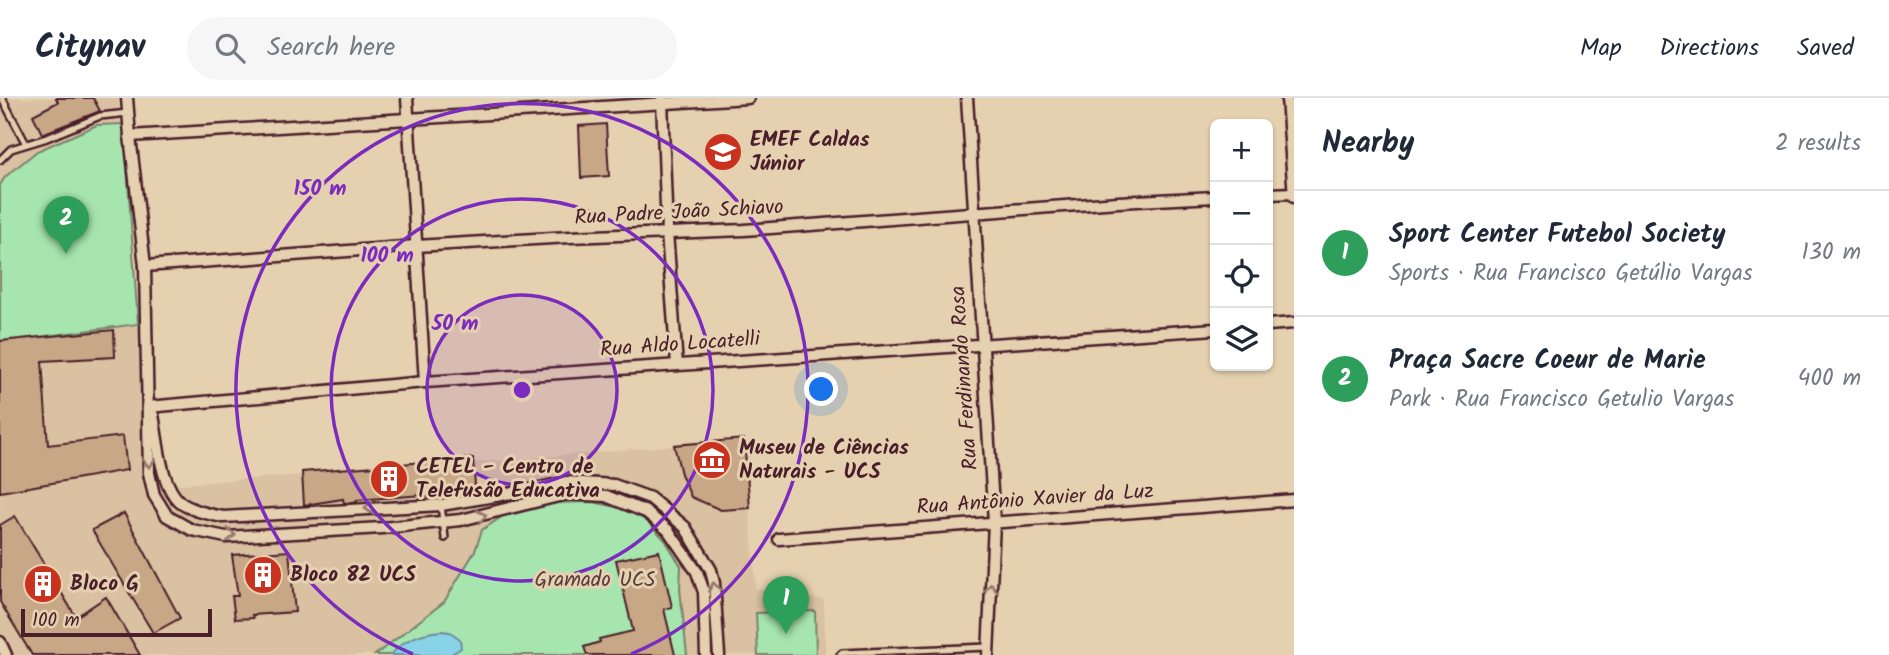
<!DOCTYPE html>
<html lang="en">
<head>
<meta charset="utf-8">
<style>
  :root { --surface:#fff; --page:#f6f6f7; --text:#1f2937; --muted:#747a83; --line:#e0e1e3; --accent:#db2777 }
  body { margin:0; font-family:Kalam,sans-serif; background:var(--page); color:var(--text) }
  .controls { position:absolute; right:21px; top:21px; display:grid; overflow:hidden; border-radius:10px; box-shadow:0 2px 5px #0004 }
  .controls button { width:63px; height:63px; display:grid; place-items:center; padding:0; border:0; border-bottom:2px solid var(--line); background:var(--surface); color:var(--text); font:35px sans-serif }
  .scale { position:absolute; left:21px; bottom:18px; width:191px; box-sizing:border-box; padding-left:7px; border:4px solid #4a1f2b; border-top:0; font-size:19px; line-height:24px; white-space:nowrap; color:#4a1f2b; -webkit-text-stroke:5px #e5d1b0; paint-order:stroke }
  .you { position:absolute; left:822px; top:292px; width:24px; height:24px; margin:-18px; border:5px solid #fff; border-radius:50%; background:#1a73e8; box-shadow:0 0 0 10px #1a73e833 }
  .badge { display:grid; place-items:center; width:46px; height:46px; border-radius:50%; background:var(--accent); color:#fff; font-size:23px; font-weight:700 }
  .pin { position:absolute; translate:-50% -58px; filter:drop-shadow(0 2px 4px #0008) }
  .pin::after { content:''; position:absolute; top:37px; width:24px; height:21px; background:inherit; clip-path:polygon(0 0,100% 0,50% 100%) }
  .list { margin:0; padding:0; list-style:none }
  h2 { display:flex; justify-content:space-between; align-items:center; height:91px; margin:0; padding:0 28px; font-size:30px }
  h2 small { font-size:23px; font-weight:400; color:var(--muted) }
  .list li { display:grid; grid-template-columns:46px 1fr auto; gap:21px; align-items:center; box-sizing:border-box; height:126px; padding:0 28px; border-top:2px solid var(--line) }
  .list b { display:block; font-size:26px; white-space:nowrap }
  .list p { margin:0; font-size:23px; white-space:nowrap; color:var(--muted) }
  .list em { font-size:23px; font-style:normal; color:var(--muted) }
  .icon { flex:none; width:38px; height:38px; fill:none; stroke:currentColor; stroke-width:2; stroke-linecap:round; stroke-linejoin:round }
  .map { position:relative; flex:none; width:1294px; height:557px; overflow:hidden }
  header { display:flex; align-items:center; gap:42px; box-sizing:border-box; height:98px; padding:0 35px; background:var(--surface); border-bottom:2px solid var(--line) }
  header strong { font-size:33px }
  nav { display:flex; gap:38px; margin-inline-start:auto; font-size:24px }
  .search { width:490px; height:63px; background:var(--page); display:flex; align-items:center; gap:18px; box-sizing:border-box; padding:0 24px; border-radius:38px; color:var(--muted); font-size:26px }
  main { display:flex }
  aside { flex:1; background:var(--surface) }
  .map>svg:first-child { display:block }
  .built { fill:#d9c1a1 }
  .green { fill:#a6e6ae; stroke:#78826c; stroke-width:2 }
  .water { fill:#88d3e8; stroke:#6f8b9c; stroke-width:2 }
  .building { fill:#c7a786; stroke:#4a1f2b; stroke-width:2 }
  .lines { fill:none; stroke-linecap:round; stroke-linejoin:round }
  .lane-casing { stroke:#4a1f2b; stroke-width:10 }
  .street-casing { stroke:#4a1f2b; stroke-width:15 }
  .lane { stroke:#e5d1b0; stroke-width:5 }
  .street { stroke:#e5d1b0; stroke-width:10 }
  .oneway { stroke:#98786e }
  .ring { fill:none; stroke:#7b2cbf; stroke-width:3.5 }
  .labels { text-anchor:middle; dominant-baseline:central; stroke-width:6; stroke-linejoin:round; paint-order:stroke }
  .poi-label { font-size:21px; font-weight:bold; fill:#4a1f2b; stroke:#e5d1b0; text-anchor:start }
  .street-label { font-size:21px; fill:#4a1f2b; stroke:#e5d1b0 }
  .park-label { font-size:21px; fill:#583d3f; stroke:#e5d1b0 }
  .centre { fill:#7b2cbf; stroke:#e5d1b0; stroke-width:3.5 }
  .ring-label { font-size:21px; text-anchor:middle; font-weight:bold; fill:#7b2cbf; stroke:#e5d1b0; stroke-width:6; stroke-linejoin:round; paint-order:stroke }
</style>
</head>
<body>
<header>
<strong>Citynav</strong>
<div class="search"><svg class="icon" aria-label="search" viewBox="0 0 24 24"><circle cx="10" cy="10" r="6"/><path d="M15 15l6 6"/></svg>Search here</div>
<nav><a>Map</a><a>Directions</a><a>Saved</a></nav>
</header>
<main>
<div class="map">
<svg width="1294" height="557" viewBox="0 0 1294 557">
  <rect width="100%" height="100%" fill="#e5d1b0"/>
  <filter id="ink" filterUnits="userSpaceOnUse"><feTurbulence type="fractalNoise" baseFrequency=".0143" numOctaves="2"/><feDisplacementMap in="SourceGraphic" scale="14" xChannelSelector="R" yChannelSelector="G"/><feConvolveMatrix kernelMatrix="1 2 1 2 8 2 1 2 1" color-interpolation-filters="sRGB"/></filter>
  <g filter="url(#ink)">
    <path class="built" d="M0,0H118L155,388L556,358L744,341L756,491L824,502L825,557H0Z"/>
    <g class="green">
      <path d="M124,26L138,226L0,244V87L5,79L37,53L97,27Z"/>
      <path d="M593,404L626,411L648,424L665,442L681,468L680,491L687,557H375L444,504L475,453L482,432L503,418L554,405Z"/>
      <path d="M815,513L816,557H758L756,515Z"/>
    </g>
    <path class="water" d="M442,533L450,534L460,541L461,550L450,557H391C403,541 423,534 442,533Z"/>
    <g class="building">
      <path d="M56,0H93L100,13L42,36L33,17L58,4Z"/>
      <path d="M606,26L609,78L581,80L579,28Z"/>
      <path d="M114,232L115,259L42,263L48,347L123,338L127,372L0,394V243Z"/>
      <path d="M744,341L750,410L721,412L691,399L681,376L674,347Z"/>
      <path d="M473,360L475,388L447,392L448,397L443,399L431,400L423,397L357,402V404L344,405L343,401L304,407L302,374Z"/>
      <path d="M124,415L180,520L153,535L92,432Z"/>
      <path d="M15,418L76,519L106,499L140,557H32L0,504V427Z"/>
      <path d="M289,453L295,514L252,517L253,520L235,521L232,498H238L232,457Z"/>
      <path d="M659,453L672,509L664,511L675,557H587L584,549L600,544L599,541L633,533L616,462Z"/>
    </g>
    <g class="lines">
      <defs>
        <g id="lane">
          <path d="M2,0L26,46"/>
          <path d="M0,62L11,51L47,40L100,18L128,15"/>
          <path d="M441,407L445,440"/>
          <path d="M840,557L842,555L988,549"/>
        </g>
        <g id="street">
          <path d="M127,0L130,38L145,168L149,375L154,397L167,418L192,432L226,439L382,430L461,422L567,396L606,398L646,414L668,432L697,474L704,494L706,557"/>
          <path d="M407,0L425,284"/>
          <path d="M967,0L994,424L988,557"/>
          <path d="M1287,0L1294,99"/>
          <path d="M662,2L667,135L677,267"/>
          <path d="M130,38L748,0"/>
          <path d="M1268,96L1294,95"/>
          <path d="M145,168L416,148L570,139L744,132L1118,104L1215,99"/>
          <path d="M1268,227L1294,225"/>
          <path d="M148,309L425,284L1215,231"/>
          <path d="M153,317C158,342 160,388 181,405C193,413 209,416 223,419L441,407L525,393L567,384L614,387L650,400L685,429L711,472L714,485L719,557"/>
          <path d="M779,441L1294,402"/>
          <path d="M0,544L6,557"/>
        </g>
      </defs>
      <use href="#lane" class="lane-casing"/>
      <use href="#street" class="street-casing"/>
      <use href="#lane" class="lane"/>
      <use href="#street" class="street"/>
    </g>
    <defs><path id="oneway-chevron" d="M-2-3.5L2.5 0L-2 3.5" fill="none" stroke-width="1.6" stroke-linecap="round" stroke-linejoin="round" transform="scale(1.75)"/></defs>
    <g class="oneway">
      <use href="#oneway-chevron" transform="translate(149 365) rotate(88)"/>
      <use href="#oneway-chevron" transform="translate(369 410) rotate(177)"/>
      <use href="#oneway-chevron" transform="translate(482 418) rotate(-13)"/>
      <use href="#oneway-chevron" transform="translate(231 437) rotate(1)"/>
      <use href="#oneway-chevron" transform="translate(714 489) rotate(-99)"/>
      <use href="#oneway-chevron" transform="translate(991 490) rotate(-87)"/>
    </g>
  </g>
  <circle cx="522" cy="292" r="95" fill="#7b2cbf" fill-opacity=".12"/>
  <g class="ring">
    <circle cx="522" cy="292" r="95"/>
    <circle cx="522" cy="292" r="191"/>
    <path d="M413 556A286 286 0 1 1 631 556"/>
  </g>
  <defs>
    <symbol id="school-disc" viewBox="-11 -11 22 22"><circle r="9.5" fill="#c8321e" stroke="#e5d1b0"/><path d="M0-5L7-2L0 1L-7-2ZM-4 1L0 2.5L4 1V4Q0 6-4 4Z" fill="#fff"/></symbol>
    <symbol id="museum-disc" viewBox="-11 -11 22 22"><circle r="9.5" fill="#c8321e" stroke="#e5d1b0"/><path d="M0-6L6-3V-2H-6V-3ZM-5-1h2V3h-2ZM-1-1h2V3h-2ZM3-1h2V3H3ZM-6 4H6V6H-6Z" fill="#fff"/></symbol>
    <symbol id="building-disc" viewBox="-11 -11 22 22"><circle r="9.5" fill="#c8321e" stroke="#e5d1b0"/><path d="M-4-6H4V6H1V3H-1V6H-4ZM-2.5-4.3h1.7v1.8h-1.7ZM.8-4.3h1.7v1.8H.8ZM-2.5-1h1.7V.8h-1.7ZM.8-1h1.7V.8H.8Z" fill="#fff"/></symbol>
  </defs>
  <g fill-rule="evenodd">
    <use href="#school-disc" x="701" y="32" width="44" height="44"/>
    <use href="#museum-disc" x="690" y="340" width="44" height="44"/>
    <use href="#building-disc" x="367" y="359" width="44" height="44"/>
    <use href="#building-disc" x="241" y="455" width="44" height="44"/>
    <use href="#building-disc" x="21" y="464" width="44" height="44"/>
  </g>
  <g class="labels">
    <g class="poi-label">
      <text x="750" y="42">EMEF Caldas<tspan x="750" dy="24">Júnior</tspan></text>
      <text x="739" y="350">Museu de Ciências<tspan x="739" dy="24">Naturais - UCS</tspan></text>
      <text x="416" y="369">CETEL - Centro de<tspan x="416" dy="24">Telefusão Educativa</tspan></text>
      <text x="290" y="477">Bloco 82 UCS</text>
      <text x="70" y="486">Bloco G</text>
    </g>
    <g class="street-label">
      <text transform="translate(679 115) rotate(-3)">Rua Padre João Schiavo</text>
      <text transform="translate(680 247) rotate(-4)">Rua Aldo Locatelli</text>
      <text transform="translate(965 280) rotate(-94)">Rua Ferdinando Rosa</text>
      <text transform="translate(1035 402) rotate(-4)">Rua Antônio Xavier da Luz</text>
    </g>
    <g class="park-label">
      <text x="595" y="482">Gramado UCS</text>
    </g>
  </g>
  <circle cx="522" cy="292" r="10" class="centre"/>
  <g class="ring-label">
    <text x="320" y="97">150 m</text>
    <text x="387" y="164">100 m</text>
    <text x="455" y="232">50 m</text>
  </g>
</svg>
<div class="controls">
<button>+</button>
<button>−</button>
<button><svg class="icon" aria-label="locate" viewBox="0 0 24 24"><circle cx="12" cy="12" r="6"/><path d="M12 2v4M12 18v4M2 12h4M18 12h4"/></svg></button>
<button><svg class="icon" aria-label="layers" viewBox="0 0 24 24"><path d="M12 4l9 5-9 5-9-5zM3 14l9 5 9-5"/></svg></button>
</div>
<div class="scale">100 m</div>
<div class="you"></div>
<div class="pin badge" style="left:786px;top:536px;background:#2e9e5b">1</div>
<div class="pin badge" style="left:66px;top:156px;background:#2e9e5b">2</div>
</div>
<aside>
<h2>Nearby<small>2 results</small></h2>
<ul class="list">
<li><span class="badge" style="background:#2e9e5b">1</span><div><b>Sport Center Futebol Society</b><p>Sports · Rua Francisco Getúlio Vargas</p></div><em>130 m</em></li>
<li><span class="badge" style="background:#2e9e5b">2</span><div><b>Praça Sacre Coeur de Marie</b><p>Park · Rua Francisco Getulio Vargas</p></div><em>400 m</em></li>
</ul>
</aside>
</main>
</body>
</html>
